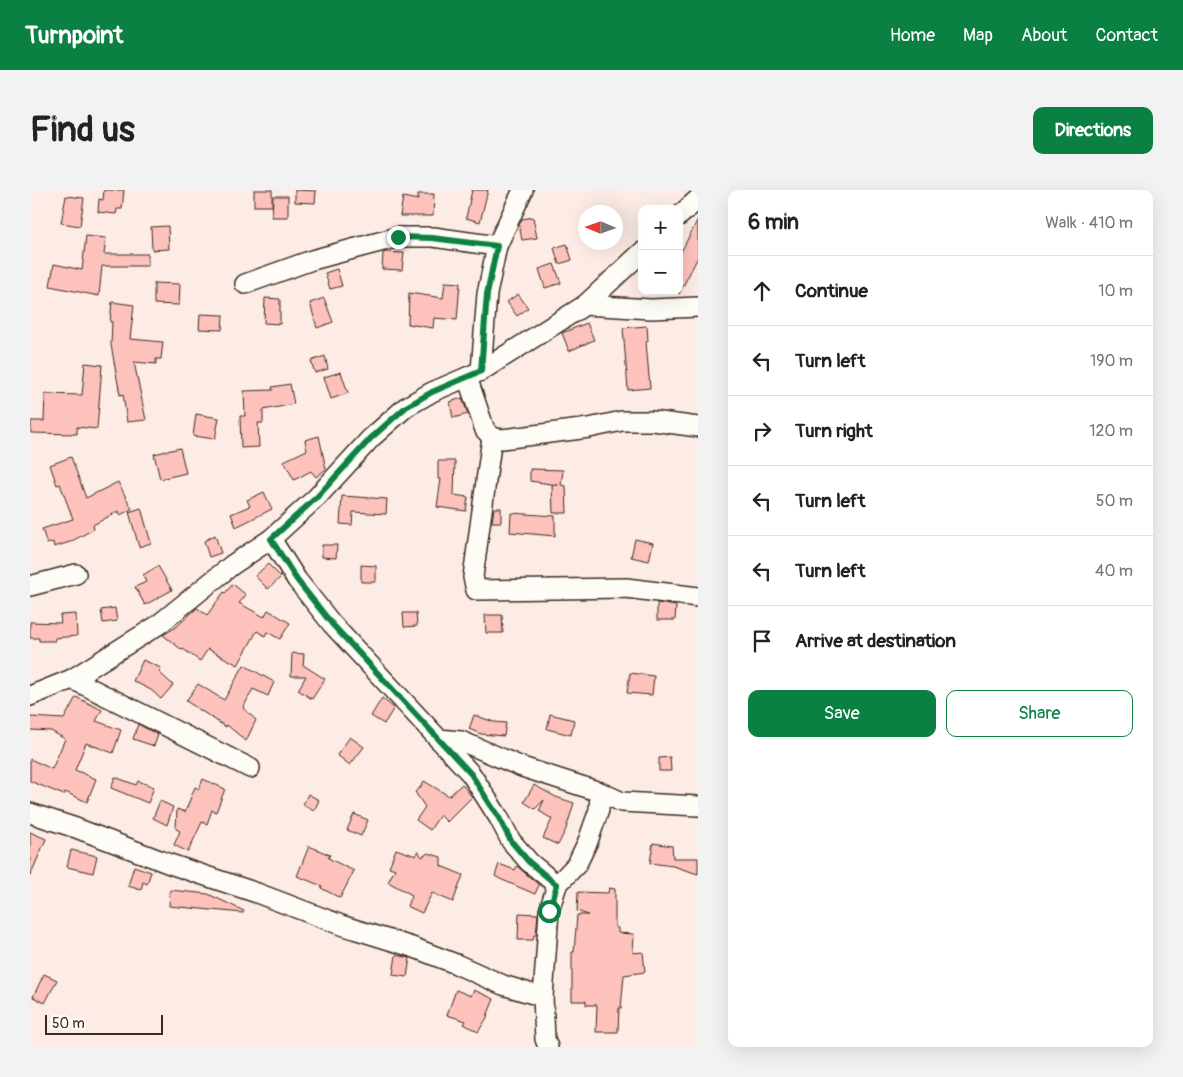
<!DOCTYPE html>
<html lang="en">
<head>
<meta charset="utf-8">
<style>
  :root { --surface:#fff; --page:#f2f2f2; --text:#222; --muted:#767676; --line:#e0e0e0; --accent:#0b8043 }
  body { margin:0; font-family:Pangolin,sans-serif; background:var(--page); color:var(--text) }
  .controls { position:absolute; right:15px; top:15px; display:grid; overflow:hidden; border-radius:10px; box-shadow:0 5px 20px #0002 }
  .controls button { width:45px; height:45px; display:grid; place-items:center; padding:0; border:0; border-bottom:1px solid var(--line); background:var(--surface); color:var(--text); font:25px sans-serif }
  .compass { position:absolute; left:548px; top:15px; width:45px; height:45px; border-radius:50%; background:var(--surface); box-shadow:0 5px 20px #0002; rotate:272deg }
  .scale { position:absolute; left:15px; bottom:12px; width:118px; box-sizing:border-box; padding-left:5px; border:2px solid #3b2a1e; border-top:0; font-size:14px; line-height:18px; white-space:nowrap; color:#3b2a1e; -webkit-text-stroke:4px #fdfcf7; paint-order:stroke }
  .stop { position:absolute; width:15px; height:15px; margin:-11px; border:4px solid #0b8043; border-radius:50%; background:#fff }
  .stop.end { background:#0b8043; border-color:#fff; box-shadow:0 1px 5px #0008 }
  .list { margin:0; padding:0; list-style:none }
  h2 { display:flex; justify-content:space-between; align-items:center; height:65px; margin:0; padding:0 20px; font-size:21px }
  h2 small { font-size:16px; font-weight:400; color:var(--muted) }
  .list li { display:grid; grid-template-columns:32px 1fr auto; gap:15px; align-items:center; box-sizing:border-box; height:70px; padding:0 20px; border-top:1px solid var(--line) }
  .list b { display:block; font-size:19px; white-space:nowrap }
  .list em { font-size:16px; font-style:normal; color:var(--muted) }
  .actions { display:flex; gap:10px; padding:15px 20px }
  .actions a { flex:1; padding:11px 0; border:1px solid var(--accent); border-radius:10px; text-align:center; font-size:18px; color:var(--accent) }
  .actions .main { background:var(--accent); color:#fff }
  .icon { flex:none; width:28px; height:28px; fill:none; stroke:currentColor; stroke-width:2; stroke-linecap:round; stroke-linejoin:round }
  .map { position:relative; flex:none; width:668px; height:857px; overflow:hidden; border-radius:10px }
  header { display:flex; align-items:center; gap:30px; box-sizing:border-box; height:70px; padding:0 25px; background:var(--accent); color:#fff }
  header strong { font-size:24px }
  nav { display:flex; gap:28px; margin-inline-start:auto; font-size:18px }
  .intro { display:flex; align-items:center; justify-content:space-between; box-sizing:border-box; height:120px; padding:0 30px }
  h1 { margin:0; font-size:35px }
  .button { padding:12px 22px; border-radius:10px; background:var(--accent); color:#fff; font-size:18px; font-weight:700 }
  main { display:flex; gap:30px; padding:0 30px }
  aside { flex:1; background:var(--surface); border-radius:10px; box-shadow:0 5px 20px #0002 }
  .map>svg:first-child { display:block }
  .building { fill:#fec2bc; stroke:#3b2a1e }
  .lines { fill:none; stroke-linecap:round; stroke-linejoin:round }
  .minor-casing { stroke:#3b2a1e; stroke-width:22 }
  .minor { stroke:#fdfcf7; stroke-width:19 }
  .route { stroke:#0b8043; stroke-width:6 }
</style>
</head>
<body>
<header>
<strong>Turnpoint</strong>
<nav><a>Home</a><a>Map</a><a>About</a><a>Contact</a></nav>
</header>
<div class="intro"><h1>Find us</h1><a class="button">Directions</a></div>
<main>
<div class="map">
<svg width="668" height="857" viewBox="0 0 668 857">
  <rect width="100%" height="100%" fill="#fdebe5"/>
  <filter id="ink" filterUnits="userSpaceOnUse"><feTurbulence type="fractalNoise" baseFrequency=".02" numOctaves="2"/><feDisplacementMap in="SourceGraphic" scale="10" xChannelSelector="R" yChannelSelector="G"/><feConvolveMatrix kernelMatrix="1 2 1 2 8 2 1 2 1" color-interpolation-filters="sRGB"/></filter>
  <g filter="url(#ink)">
    <g class="building">
      <path d="M74,0H94L92,19H87L86,24L68,22L69,9L73,10Z"/>
      <rect x="224" y="0" width="18" height="16"/>
      <path d="M265,0L286,1L285,13L265,12Z"/>
      <path d="M442,0H458L450,32L436,28Z"/>
      <path d="M388,4H404L403,26H370L373,7L388,10Z"/>
      <path d="M36,6L54,8L50,36L31,33Z"/>
      <path d="M243,6H258V27H242Z"/>
      <path d="M503,27L507,48L492,50L489,35L492,29Z"/>
      <path d="M668,29V67L649,104V66Z"/>
      <path d="M138,36L139,59L122,60L121,37Z"/>
      <path d="M56,46L76,48L74,64H118V76H72L69,106L20,96L24,74L52,80Z"/>
      <path d="M537,54L542,70L529,74L524,58Z"/>
      <path d="M356,62L374,63L372,80L352,79L353,63Z"/>
      <path d="M524,74L531,93L515,98L509,79Z"/>
      <path d="M307,79L312,96L300,99L295,83Z"/>
      <path d="M415,92L430,93L427,130L404,128L403,138L378,134L379,103L413,108Z"/>
      <path d="M124,93L150,94L149,115L124,114Z"/>
      <path d="M488,104L498,118L487,126L477,112Z"/>
      <path d="M235,108L250,109V134L234,133Z"/>
      <path d="M294,108L303,132L287,138L280,113Z"/>
      <path d="M82,112L104,115L100,149L133,152L131,169H126V174L104,172L116,230L97,232L93,204L90,205L81,155L82,132H80Z"/>
      <path d="M170,124L193,125L192,140L169,139Z"/>
      <path d="M557,133L564,150L539,161L532,143Z"/>
      <path d="M617,136L618,151L616,152L620,198L598,200L593,138Z"/>
      <path d="M295,166L298,179L285,183L281,171Z"/>
      <path d="M55,173L72,175L67,239L47,237V244L1,243V231H14L15,204L52,205Z"/>
      <path d="M311,182L318,203L301,209L294,187Z"/>
      <path d="M260,194L264,214L233,220V233H228L229,257L211,258L210,226H215L214,201L243,200L242,197Z"/>
      <path d="M432,208L438,224L423,228L420,212Z"/>
      <path d="M166,224L189,228L185,249L163,246Z"/>
      <path d="M289,246L296,279L286,287L281,281L264,290L254,271L277,260L275,250Z"/>
      <path d="M150,258L156,283L130,289L124,264Z"/>
      <path d="M41,267L56,308L88,292L102,319L90,325L89,321L63,335L64,339L40,352L24,357L23,352L17,354L12,339L43,329L30,294L27,295L20,275Z"/>
      <path d="M408,271H425L424,305L438,307L436,321L407,317L411,289H408Z"/>
      <path d="M500,279L533,280L531,295L536,296L537,323H523L522,295H528L500,291Z"/>
      <path d="M234,302L242,319L206,337L201,324L220,316L217,310Z"/>
      <path d="M312,306L357,309L356,324L323,322L322,335L310,334Z"/>
      <path d="M111,318L121,353L109,357L99,322Z"/>
      <path d="M464,318H471V332H462Z"/>
      <path d="M481,323L525,326V346L480,342Z"/>
      <path d="M185,345L191,363L179,367L174,351Z"/>
      <path d="M605,349L623,353L619,371L601,367Z"/>
      <path d="M292,355H307L306,368L292,367Z"/>
      <path d="M238,374L251,387L238,399L225,386Z"/>
      <path d="M331,375L346,376V392H331Z"/>
      <path d="M128,376L142,400L115,415L105,397L116,392L113,385Z"/>
      <path d="M203,394L216,405L209,413L234,427L238,420L260,433L250,449L237,442L235,446L227,441L208,475L178,459L170,471L153,459L152,460L133,445L146,437L167,418L177,425L194,402L195,403Z"/>
      <path d="M627,413L646,416L645,430H627Z"/>
      <path d="M85,418L87,431L73,433L71,420Z"/>
      <path d="M373,423H386L387,436L374,437Z"/>
      <path d="M46,424L47,446L25,448V451H9V448H0V432L31,433L30,425Z"/>
      <path d="M455,425H472L473,443H456Z"/>
      <path d="M262,463L274,464L273,475L295,489L282,509L268,500L276,486H261Z"/>
      <path d="M113,470L131,478L129,482L143,495L131,509L121,500L103,491Z"/>
      <path d="M214,475L244,492L238,506L223,499L213,518L226,530L216,551L197,535L196,537L156,511L168,494L194,510Z"/>
      <path d="M600,483L624,486L622,505L597,503Z"/>
      <path d="M46,507L72,520L66,531L91,540L83,563L56,553L45,580L66,589L57,612L35,602L34,605L0,591V569L22,579L35,549L21,541L0,540V527L34,529Z"/>
      <path d="M352,508L364,518L354,534L341,526Z"/>
      <path d="M520,524L544,530L541,545L517,539Z"/>
      <path d="M444,525L464,532L476,533L474,546L451,544L439,539Z"/>
      <path d="M108,534L128,545L124,556L103,549Z"/>
      <path d="M320,547L334,557L320,575L307,565Z"/>
      <path d="M640,567L641,581H629V568Z"/>
      <path d="M85,587L106,595L108,591L124,597L118,613L81,598Z"/>
      <path d="M173,589L195,599L186,622L182,620L177,634L172,632L158,662L144,655L150,641L146,639L147,619L155,622L165,597L169,599Z"/>
      <path d="M394,591L419,606L432,594L442,607L417,632L410,625L400,640L386,630L395,617L385,602L389,599Z"/>
      <path d="M504,595L526,607L544,613L536,639L528,655L513,648L522,629L509,621L514,610L505,619L494,612Z"/>
      <path d="M278,604L289,610L284,621L273,615Z"/>
      <path d="M130,611L143,617L137,635L123,628Z"/>
      <path d="M324,624L338,630L331,646L317,640Z"/>
      <path d="M0,642L16,649L0,686Z"/>
      <path d="M623,653L642,656L643,668H668V684L643,676L620,673Z"/>
      <path d="M279,656L300,665L298,668L324,681L310,708L291,698L292,696L267,686Z"/>
      <path d="M366,659L386,666L388,661L392,667L398,663L411,667V676L433,685L423,712L402,703L392,723L377,716L382,705L358,692L365,679L359,677Z"/>
      <path d="M41,660L67,666L63,683L37,677Z"/>
      <path d="M469,674L485,680L487,676L509,695L505,704L470,689L465,686Z"/>
      <path d="M104,676L121,682L117,694L113,692L111,700L98,696Z"/>
      <path d="M579,698L585,699V737L588,738V743L604,744L603,763L613,762L615,782L594,785L591,818H589L588,842H566L567,815H556V811H542V762H544L547,725H558L547,721L548,702L578,703Z"/>
      <path d="M140,700L178,704L214,721L213,723L139,716Z"/>
      <path d="M489,723L508,724L506,745H504L503,750H488Z"/>
      <path d="M366,765L380,768L377,787L363,785Z"/>
      <path d="M14,784L27,790L15,813L3,807Z"/>
      <path d="M426,800L441,806L444,800L464,809L457,826H458L448,842L434,834L436,831L417,825Z"/>
    </g>
    <g class="lines">
      <defs>
        <g id="minor">
          <path d="M649,26L668,9"/>
          <path d="M215,94L282,70L368,47H403L467,56"/>
          <path d="M555,115L621,119L668,117"/>
          <path d="M451,181L457,104L467,56L493,0"/>
          <path d="M437,187L451,181L555,115L612,62"/>
          <path d="M462,247L443,387L446,400L596,398L668,407"/>
          <path d="M241,349L267,390L302,434L441,584L469,628L481,651L499,672L527,695"/>
          <path d="M0,396L46,384"/>
          <path d="M42,489L220,578"/>
          <path d="M0,506L42,489L128,435L202,375L241,349L287,307L341,248L376,217L402,202L437,187L455,240L462,247L472,249L559,238L592,231H623L668,237"/>
          <path d="M408,549L431,551L492,577L570,602L592,612L668,616"/>
          <path d="M0,623L46,638L140,674L227,703L311,735L382,757L426,774L473,795L513,807L515,849L518,857"/>
          <path d="M513,807L519,721L527,695L547,674L558,651L569,620L570,602"/>
        </g>
      </defs>
      <use href="#minor" class="minor-casing"/>
      <use href="#minor" class="minor"/>
    </g>
  </g>
  <g class="lines" filter="url(#ink)">
    <path class="route" d="M368,47L402,48L467,56L457,104L451,181L402,202L376,217L341,248L287,307L241,349L267,390L302,434L441,584L469,628L481,651L499,672L527,695L519,721"/>
  </g>
</svg>
<div class="controls">
<button>+</button>
<button>−</button>
</div>
<svg class="compass" viewBox="-18 -18 36 36"><path d="M0-13l5 13h-10z" fill="#e53935"/><path d="M0 13l5-13h-10z" fill="#767676"/></svg>
<div class="scale">50 m</div>
<div class="stop" style="left:519px;top:721px"></div>
<div class="stop end" style="left:368px;top:47px"></div>
</div>
<aside>
<h2>6 min<small>Walk · 410 m</small></h2>
<ul class="list">
<li><svg class="icon" aria-label="ahead" viewBox="0 0 24 24"><path d="M12 20V5M6 11l6-6 6 6"/></svg><div><b>Continue</b></div><em>10 m</em></li>
<li><svg class="icon" aria-label="left" viewBox="0 0 24 24"><path d="M17 20v-9H6M10 6l-5 5 5 5"/></svg><div><b>Turn left</b></div><em>190 m</em></li>
<li><svg class="icon" aria-label="right" viewBox="0 0 24 24"><path d="M7 20v-9h11M14 6l5 5-5 5"/></svg><div><b>Turn right</b></div><em>120 m</em></li>
<li><svg class="icon" aria-label="left" viewBox="0 0 24 24"><path d="M17 20v-9H6M10 6l-5 5 5 5"/></svg><div><b>Turn left</b></div><em>50 m</em></li>
<li><svg class="icon" aria-label="left" viewBox="0 0 24 24"><path d="M17 20v-9H6M10 6l-5 5 5 5"/></svg><div><b>Turn left</b></div><em>40 m</em></li>
<li><svg class="icon" aria-label="arrive" viewBox="0 0 24 24"><path d="M6 21V4h12l-3 4 3 4H6"/></svg><div><b>Arrive at destination</b></div></li>
</ul>
<div class="actions"><a class="main">Save</a><a>Share</a></div>
</aside>
</main>
</body>
</html>
